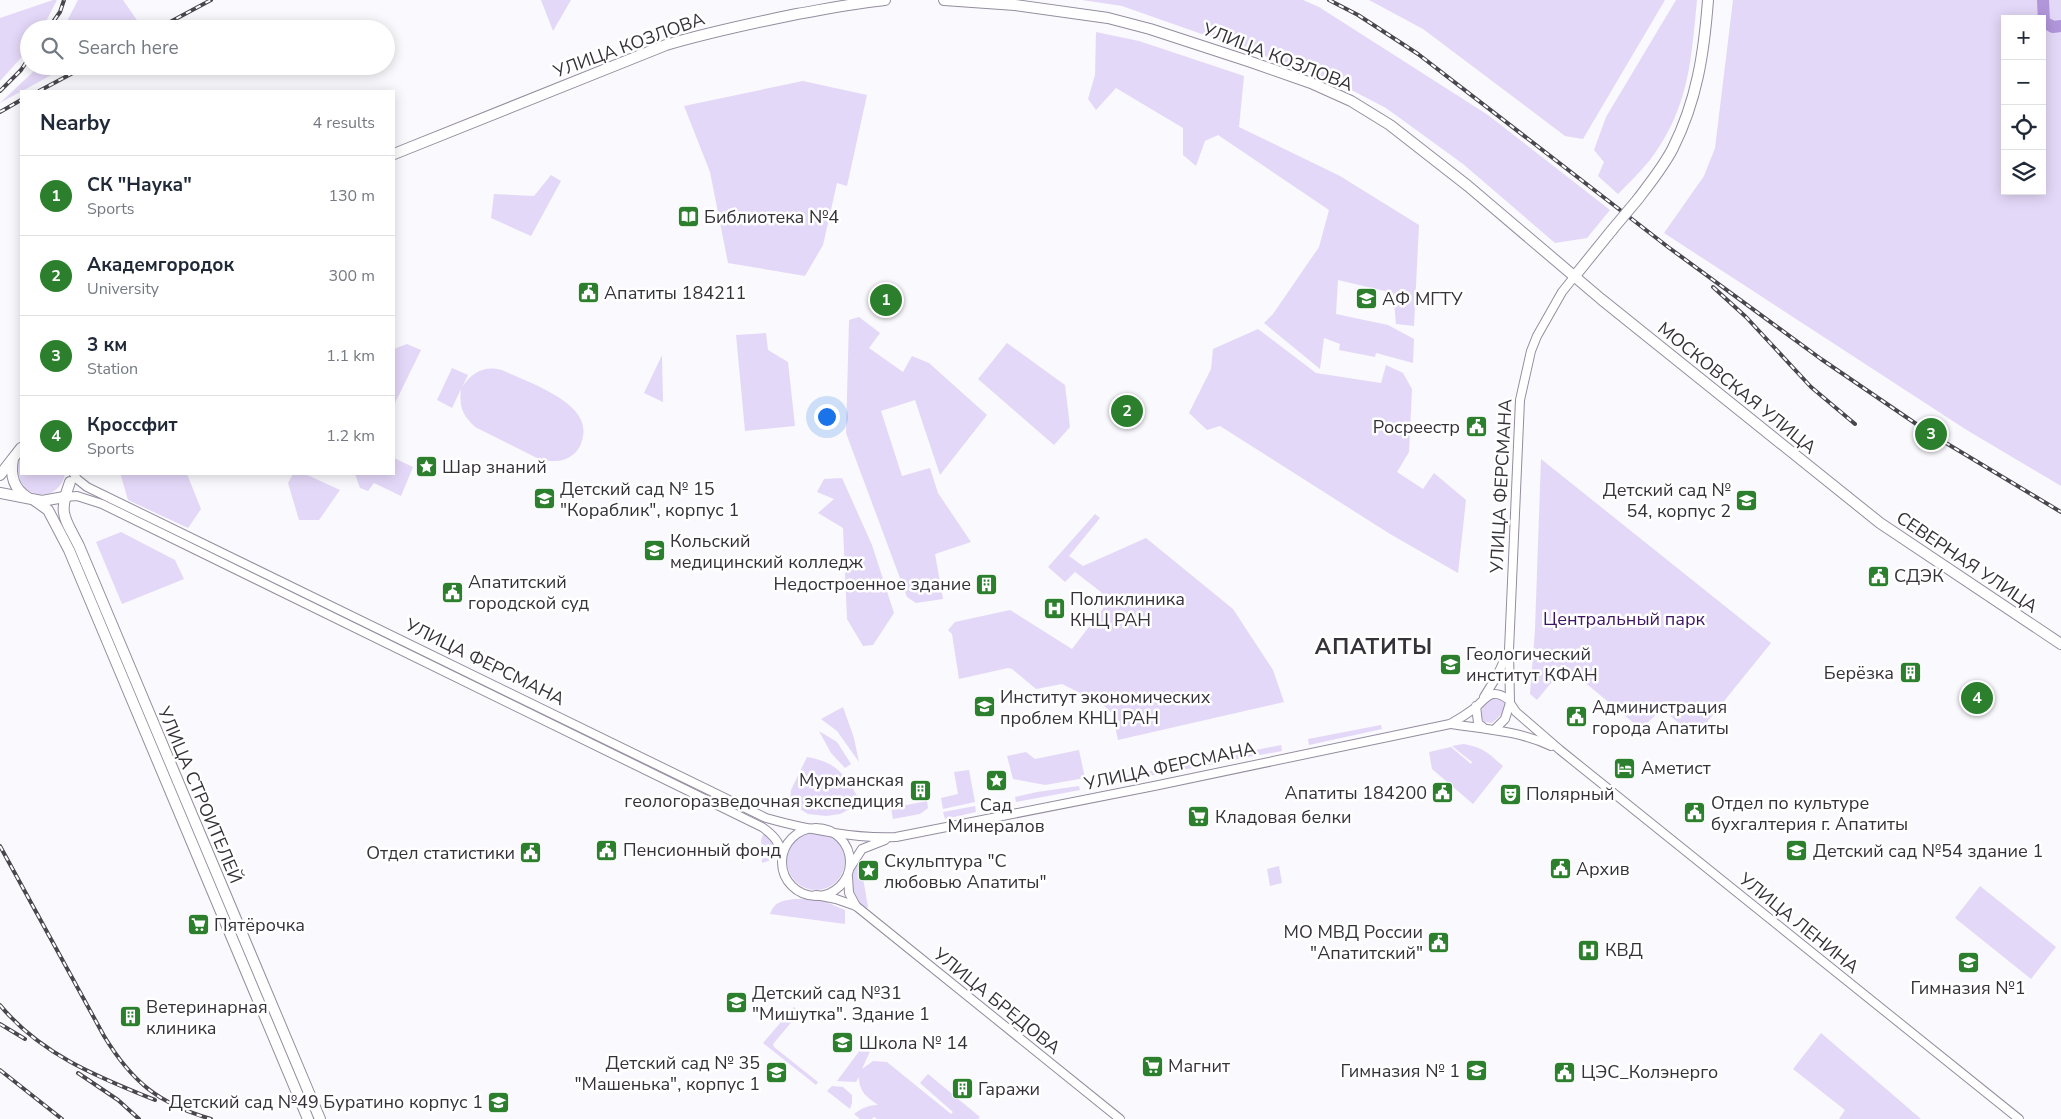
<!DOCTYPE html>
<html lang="en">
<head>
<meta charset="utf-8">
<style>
  :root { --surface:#fff; --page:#f2f2f3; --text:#1f2937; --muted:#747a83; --line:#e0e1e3; --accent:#2c802d }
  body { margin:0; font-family:"Nunito Sans",sans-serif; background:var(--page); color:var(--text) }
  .controls { position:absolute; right:15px; top:15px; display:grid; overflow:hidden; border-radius:0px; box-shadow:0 2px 12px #0003 }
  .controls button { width:45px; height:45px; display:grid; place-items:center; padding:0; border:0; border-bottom:1px solid var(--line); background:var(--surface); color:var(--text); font:25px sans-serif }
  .you { position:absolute; left:826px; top:416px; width:18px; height:18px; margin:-12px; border:4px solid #fff; border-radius:50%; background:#1a73e8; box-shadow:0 0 0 8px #1a73e833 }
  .badge { display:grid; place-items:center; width:32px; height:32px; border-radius:50%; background:var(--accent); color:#fff; font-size:16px; font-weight:700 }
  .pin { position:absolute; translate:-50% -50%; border:2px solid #fff; box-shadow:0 1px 5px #0006 }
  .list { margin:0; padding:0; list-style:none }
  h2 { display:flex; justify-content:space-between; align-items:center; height:65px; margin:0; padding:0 20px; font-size:21px }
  h2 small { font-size:16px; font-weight:400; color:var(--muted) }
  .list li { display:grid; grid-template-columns:32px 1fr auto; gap:15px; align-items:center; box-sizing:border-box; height:80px; padding:0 20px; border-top:1px solid var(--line) }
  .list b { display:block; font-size:19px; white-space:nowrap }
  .list p { margin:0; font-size:16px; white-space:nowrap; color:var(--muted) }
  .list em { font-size:16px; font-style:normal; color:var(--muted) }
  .icon { flex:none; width:28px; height:28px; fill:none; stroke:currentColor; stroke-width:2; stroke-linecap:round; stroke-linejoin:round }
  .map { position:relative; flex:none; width:2061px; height:1119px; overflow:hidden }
  .search { position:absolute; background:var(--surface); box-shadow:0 2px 12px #0003; left:20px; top:20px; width:375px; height:55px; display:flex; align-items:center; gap:12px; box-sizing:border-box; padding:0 18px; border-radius:28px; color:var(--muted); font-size:19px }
  .panel { position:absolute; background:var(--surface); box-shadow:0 2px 12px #0003; left:20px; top:90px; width:375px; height:385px; border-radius:0px }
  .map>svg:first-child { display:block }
  .green { fill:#e4d8f8; fill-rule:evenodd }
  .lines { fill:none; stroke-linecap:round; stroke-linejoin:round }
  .river { stroke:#b296da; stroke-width:12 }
  .tertiary-casing { stroke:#948d9f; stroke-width:10 }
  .primary-casing { stroke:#948d9f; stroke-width:12 }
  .tertiary { stroke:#fff; stroke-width:8 }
  .primary { stroke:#fff; stroke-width:10 }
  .rail-casing { stroke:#49474d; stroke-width:4 }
  .rail { stroke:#fff; stroke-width:2; stroke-dasharray:5.5; stroke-linecap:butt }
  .primary-bridge-casing { stroke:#948d9f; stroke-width:12; stroke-linecap:butt }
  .primary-bridge { stroke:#fff; stroke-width:10 }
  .labels { text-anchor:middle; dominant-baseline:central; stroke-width:5; stroke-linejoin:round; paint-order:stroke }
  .street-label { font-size:18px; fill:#353239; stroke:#fff }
  .poi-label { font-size:18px; fill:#353239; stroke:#fff; text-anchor:start }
  .park-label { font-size:18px; fill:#3d1564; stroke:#fff }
  .district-label { font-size:22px; font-weight:bold; letter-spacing:1px; fill:#353239; stroke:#fff }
</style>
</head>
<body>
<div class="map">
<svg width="2061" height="1119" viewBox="0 0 2061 1119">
  <rect width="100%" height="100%" fill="#faf9fd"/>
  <g class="green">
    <path d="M53,0H57L42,29H29V49L0,81V18Z"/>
    <path d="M78,0H123L141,26L137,29H63Z"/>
    <path d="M541,0H571L553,31Z"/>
    <path d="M1082,0H1303L1319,7L1488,115L1610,210L1587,238L1555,243L1463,164L1386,108L1332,80L1122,6Z"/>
    <path d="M1369,0H1665L1583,139L1565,136L1423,29Z"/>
    <path d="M1676,0H1697C1691,62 1689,108 1650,160C1640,172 1629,183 1618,194L1598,176L1604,162L1594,150L1606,117Z"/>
    <path d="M1733,0H2061V486L1965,429L1664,233L1704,176L1715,148ZM2005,19H2042V191H2005Z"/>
    <path d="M1096,32L1139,41L1244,76L1239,127L1340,176L1419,225L1414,326L1396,324L1393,293L1338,280L1336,314L1388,325L1414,339L1413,363L1376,353L1375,357L1339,350L1340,344L1324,338L1320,369L1264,323L1273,314L1319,247L1329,210L1218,135L1205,141L1196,166L1183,155V128L1116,88L1096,110L1088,99L1095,75Z"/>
    <path d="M37,66H68L0,103L34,71Z"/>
    <path d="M803,81L867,95L847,186L837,183L823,245L805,276L728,263L710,172L684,106Z"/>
    <path d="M551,175L561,181L531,236L491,218L494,194L534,196Z"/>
    <path d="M859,317L880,333L869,348L903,372L912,356L929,363L987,415L940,475L915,400L881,411L902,476L930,468L938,493L971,542L935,554L943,599L916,603L907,597L846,433L849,320Z"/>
    <path d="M1258,329L1316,373L1381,383L1386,365L1403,373L1412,389L1409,452L1397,472L1423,489L1434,473L1466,500L1458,573L1390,534L1220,426L1207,430L1189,413L1211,369L1213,349Z"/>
    <path d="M766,333L768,350L788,362L795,426L745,431L736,335Z"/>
    <path d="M1007,343L1065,385L1070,427L1054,445L978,379Z"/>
    <path d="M407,344L421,350L394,405V349Z"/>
    <path d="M662,355L663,402L644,393Z"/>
    <path d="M452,368L468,375L462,387C472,372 485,365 502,370C527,382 590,402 583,436C582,442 580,448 575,453C564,463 553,462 539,459L475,427C462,415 459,406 461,389L452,408L437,400Z"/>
    <path d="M21,457V474H65C57,512 1,491 21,457Z"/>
    <path d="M394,458L413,467L401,496L374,483L368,491L360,488L355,474H394Z"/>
    <path d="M1541,459L1771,643L1695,737L1662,709L1641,729L1565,666L1537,700L1530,694L1535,629Z"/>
    <path d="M122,474H187L201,509L188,528L128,500L121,476Z"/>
    <path d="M293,474H305L340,490L319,520H299L288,483Z"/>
    <path d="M842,478L872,545L894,613L873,645L863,646L847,619L843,528L818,513L834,499L817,492L824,479Z"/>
    <path d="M1095,514L1100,518L1069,556L1083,566L1146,538L1233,609L1273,670L1284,702L1118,740L1112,713L1102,704L1062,684L1036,689L1012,669L1008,668L959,679L952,634L948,630L955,622L1010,610L1072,649L1104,607L1101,592L1075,572L1065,582L1048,567Z"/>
    <path d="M121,532L175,560L184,579L122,604L96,542Z"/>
    <path d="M1500,697L1506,704L1502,714L1492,723L1484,722C1476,710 1487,698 1500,697Z"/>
    <path d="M843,707L854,738L859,762L837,731L821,719Z"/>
    <path d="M1381,725L1382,729L1309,745L1308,739Z"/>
    <path d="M819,731L837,742L851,764L845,768L831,753Z"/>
    <path d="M1463,744C1483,747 1488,753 1503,766L1473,804L1432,769L1429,752L1451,747L1471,764L1472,762L1452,746Z"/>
    <path d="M1281,745L1282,751L1232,760L1231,755Z"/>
    <path d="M1079,750L1085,778L1045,785L1013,779L1007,756L1026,752L1035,759Z"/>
    <path d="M807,757C836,762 843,773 858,797L852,808L840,814L826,816L808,814L790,803L791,790Z"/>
    <path d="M1218,758L1219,763L1106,784L1105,780Z"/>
    <path d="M969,770L975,802L943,809L941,798L958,794L954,772Z"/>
    <path d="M1079,786L1080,790L1016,802L1015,797L1037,792Z"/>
    <path d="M927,801L928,808L920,814L893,819L891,808Z"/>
    <path d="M975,806L976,812L945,819L943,812Z"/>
    <path d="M764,832L774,843L777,858L762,863L761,840Z"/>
    <circle cx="816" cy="861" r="29"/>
    <path d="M856,862L862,872L868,907L865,910C851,894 848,882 856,862Z"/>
    <path d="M1279,866L1282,883L1270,886L1267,869Z"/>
    <path d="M1980,886L2056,947L2031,979L1955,918Z"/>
    <path d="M794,899H819L845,910V924L770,914C775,901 782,901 794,899Z"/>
    <path d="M794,1007L800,1012L773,1044L774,1047L818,1082L816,1085L763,1043Z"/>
    <path d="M1821,1033L1921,1119H1839L1845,1110L1793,1069Z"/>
    <path d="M872,1034L871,1049L862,1069L873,1061L887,1062L951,1114L953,1112L920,1083L928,1074L980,1117L978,1119H877L874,1117L872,1119H860L854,1114C862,1108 869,1105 878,1105C867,1097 859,1092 859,1077L856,1082L837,1081Z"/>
    <path d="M832,1086L843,1087L852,1095V1103L850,1109L827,1091Z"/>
  </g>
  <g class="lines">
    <path class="river" d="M2043,0L2044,22L2053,27L2061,26"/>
    <defs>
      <g id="tertiary">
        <path d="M74,474L77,479L87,487L766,818C805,829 856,839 896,837L1154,786L1450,724C1459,719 1467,714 1475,708C1487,697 1492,687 1509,700"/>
        <path d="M64,497L77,496L102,504L762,827C772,834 779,841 782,853"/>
        <path d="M1484,697L1497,676L1507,654"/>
        <path d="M1510,703L1516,712L1560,750L2019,1119"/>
        <path d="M1476,706L1478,723L1484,728"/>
        <path d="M1451,724C1484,729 1520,731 1551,746"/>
        <path d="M1494,730L1505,719L1510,703L1509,650L1520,400L1531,351L1537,336L1562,292L1574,277"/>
        <circle cx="816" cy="862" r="34"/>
        <path d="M851,866L862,849L885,840"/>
        <path d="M848,877L849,893L856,906"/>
        <path d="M816,895L836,899L856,906L1120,1119"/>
      </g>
      <g id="primary">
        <path d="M944,0L1015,5L1108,18L1150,29L1251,62L1311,83L1351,101L1390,125L1468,186L1601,299L1880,523L2061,644"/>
        <path d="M394,154L666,45C710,32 753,23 797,14C826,9 855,3 885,0"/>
        <path d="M1638,199C1650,183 1664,166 1673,148C1697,100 1704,53 1708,0"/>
        <path d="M1574,277L1612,230"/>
        <path d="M13,459C10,475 13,488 27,497"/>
        <path d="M0,475L21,448"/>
        <path d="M70,482C58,515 64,516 79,546L320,1119"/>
        <path d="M0,493L42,501L64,497"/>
        <path d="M34,500L48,510L69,550L308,1119"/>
      </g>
    </defs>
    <use href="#tertiary" class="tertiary-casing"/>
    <use href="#primary" class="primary-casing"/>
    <use href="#tertiary" class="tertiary"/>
    <use href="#primary" class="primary"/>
    <defs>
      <g id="rail">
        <path d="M1329,0L1358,15L1418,54L1668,247L1821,359L1931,434L2061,512"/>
        <path d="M48,29L60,12L64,0"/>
        <path d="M157,29L211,0"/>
        <path d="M0,91L21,70L29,58"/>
        <path d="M39,91L86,66"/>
        <path d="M0,112L21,100"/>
        <path d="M1713,287L1746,317L1811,387L1855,424"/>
        <path d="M0,846L104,1036C132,1082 159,1104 211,1119"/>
        <path d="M0,1005C40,1054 98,1077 155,1100"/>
        <path d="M0,1024L25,1039"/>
        <path d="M0,1070L62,1119"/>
        <path d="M78,1073L118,1100L139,1119"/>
      </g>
    </defs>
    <use href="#rail" class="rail-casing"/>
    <use href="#rail" class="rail"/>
    <defs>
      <path id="primary-bridge" d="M1612,230L1638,199"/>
    </defs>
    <use href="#primary-bridge" class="primary-bridge-casing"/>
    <use href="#primary-bridge" class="primary-bridge"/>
  </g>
  <defs>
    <symbol id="library-square" viewBox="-11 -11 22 22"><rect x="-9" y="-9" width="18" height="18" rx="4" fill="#2c802d" stroke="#fff"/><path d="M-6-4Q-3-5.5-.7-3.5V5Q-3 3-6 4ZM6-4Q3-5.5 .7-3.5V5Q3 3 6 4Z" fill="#fff"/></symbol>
    <symbol id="civic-square" viewBox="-11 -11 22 22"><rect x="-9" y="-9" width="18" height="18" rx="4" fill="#2c802d" stroke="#fff"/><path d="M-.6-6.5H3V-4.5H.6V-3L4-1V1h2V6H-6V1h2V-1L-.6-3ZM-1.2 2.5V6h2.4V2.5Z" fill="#fff"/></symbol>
    <symbol id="university-square" viewBox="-11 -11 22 22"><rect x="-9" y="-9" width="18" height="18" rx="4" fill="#2c802d" stroke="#fff"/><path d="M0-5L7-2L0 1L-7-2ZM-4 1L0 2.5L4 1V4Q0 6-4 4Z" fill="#fff"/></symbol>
    <symbol id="sight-square" viewBox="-11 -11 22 22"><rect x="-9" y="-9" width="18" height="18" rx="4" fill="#2c802d" stroke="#fff"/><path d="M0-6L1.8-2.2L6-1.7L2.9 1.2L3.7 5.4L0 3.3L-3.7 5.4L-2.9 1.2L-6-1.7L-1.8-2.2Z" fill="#fff"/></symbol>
    <symbol id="school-square" viewBox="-11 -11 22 22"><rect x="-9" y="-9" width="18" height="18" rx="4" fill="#2c802d" stroke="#fff"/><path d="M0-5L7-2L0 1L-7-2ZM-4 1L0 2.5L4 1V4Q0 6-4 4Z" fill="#fff"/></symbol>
    <symbol id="building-square" viewBox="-11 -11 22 22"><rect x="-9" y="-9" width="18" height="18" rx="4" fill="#2c802d" stroke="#fff"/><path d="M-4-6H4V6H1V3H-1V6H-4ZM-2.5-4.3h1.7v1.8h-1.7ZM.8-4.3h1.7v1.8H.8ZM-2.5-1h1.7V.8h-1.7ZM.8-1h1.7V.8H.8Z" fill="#fff"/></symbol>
    <symbol id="hospital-square" viewBox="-11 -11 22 22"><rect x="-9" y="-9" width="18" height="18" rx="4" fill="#2c802d" stroke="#fff"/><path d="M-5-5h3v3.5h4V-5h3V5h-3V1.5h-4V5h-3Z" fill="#fff"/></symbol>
    <symbol id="hotel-square" viewBox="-11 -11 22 22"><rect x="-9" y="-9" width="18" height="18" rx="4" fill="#2c802d" stroke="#fff"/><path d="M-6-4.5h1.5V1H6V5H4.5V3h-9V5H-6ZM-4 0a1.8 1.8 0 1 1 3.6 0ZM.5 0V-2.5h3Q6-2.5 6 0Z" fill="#fff"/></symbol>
    <symbol id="theatre-square" viewBox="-11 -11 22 22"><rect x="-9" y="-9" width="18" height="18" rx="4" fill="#2c802d" stroke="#fff"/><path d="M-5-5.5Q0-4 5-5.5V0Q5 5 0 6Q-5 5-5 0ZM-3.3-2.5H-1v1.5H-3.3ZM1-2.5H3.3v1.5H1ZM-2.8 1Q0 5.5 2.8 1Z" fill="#fff"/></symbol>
    <symbol id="supermarket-square" viewBox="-11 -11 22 22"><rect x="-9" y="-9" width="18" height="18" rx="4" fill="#2c802d" stroke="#fff"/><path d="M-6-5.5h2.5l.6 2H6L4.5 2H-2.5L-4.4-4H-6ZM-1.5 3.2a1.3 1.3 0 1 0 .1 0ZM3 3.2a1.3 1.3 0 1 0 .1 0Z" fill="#fff"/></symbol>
  </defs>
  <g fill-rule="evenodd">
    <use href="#library-square" x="676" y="204" width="25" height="25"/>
    <use href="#civic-square" x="576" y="280" width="25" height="25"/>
    <use href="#university-square" x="1354" y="286" width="25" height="25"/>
    <use href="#civic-square" x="1464" y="414" width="25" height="25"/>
    <use href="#sight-square" x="414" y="454" width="25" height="25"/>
    <use href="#school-square" x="532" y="486" width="25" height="25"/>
    <use href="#school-square" x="1734" y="488" width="25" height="25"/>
    <use href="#university-square" x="642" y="538" width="25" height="25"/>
    <use href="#civic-square" x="1866" y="564" width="25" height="25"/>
    <use href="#building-square" x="974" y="572" width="25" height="25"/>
    <use href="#civic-square" x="440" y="580" width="25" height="25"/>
    <use href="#hospital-square" x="1042" y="596" width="25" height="25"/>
    <use href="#university-square" x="1438" y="652" width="25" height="25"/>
    <use href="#building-square" x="1898" y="660" width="25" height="25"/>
    <use href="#university-square" x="972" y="694" width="25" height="25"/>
    <use href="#civic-square" x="1564" y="704" width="25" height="25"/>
    <use href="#hotel-square" x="1612" y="756" width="25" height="25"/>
    <use href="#sight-square" x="984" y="768" width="25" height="25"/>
    <use href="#building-square" x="908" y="778" width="25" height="25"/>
    <use href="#civic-square" x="1430" y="780" width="25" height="25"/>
    <use href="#theatre-square" x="1498" y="782" width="25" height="25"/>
    <use href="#civic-square" x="1682" y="800" width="25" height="25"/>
    <use href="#supermarket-square" x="1186" y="804" width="25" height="25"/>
    <use href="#civic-square" x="594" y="838" width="25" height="25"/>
    <use href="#school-square" x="1784" y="838" width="25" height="25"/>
    <use href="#civic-square" x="518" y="840" width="25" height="25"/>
    <use href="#civic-square" x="1548" y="856" width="25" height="25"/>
    <use href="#sight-square" x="856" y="858" width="25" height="25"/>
    <use href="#supermarket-square" x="186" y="912" width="25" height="25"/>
    <use href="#civic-square" x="1426" y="930" width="25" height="25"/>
    <use href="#hospital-square" x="1576" y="938" width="25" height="25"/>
    <use href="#school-square" x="1956" y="950" width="25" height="25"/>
    <use href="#school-square" x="724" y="990" width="25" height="25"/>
    <use href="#building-square" x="118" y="1004" width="25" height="25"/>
    <use href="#school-square" x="830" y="1030" width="25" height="25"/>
    <use href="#supermarket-square" x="1140" y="1054" width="25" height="25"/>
    <use href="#school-square" x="1464" y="1058" width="25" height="25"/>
    <use href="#civic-square" x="1552" y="1060" width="25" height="25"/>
    <use href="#school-square" x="764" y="1060" width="25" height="25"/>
    <use href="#building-square" x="950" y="1076" width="25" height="25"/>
    <use href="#school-square" x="486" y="1090" width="25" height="25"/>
  </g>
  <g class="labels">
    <g class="street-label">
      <text transform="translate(629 45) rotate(-20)">УЛИЦА КОЗЛОВА</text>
      <text transform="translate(1278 57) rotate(21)">УЛИЦА КОЗЛОВА</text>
      <text transform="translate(1737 388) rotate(39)">МОСКОВСКАЯ УЛИЦА</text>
      <text transform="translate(1501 486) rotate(-87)">УЛИЦА ФЕРСМАНА</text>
      <text transform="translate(1967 562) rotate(34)">СЕВЕРНАЯ УЛИЦА</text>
      <text transform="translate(485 662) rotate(26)">УЛИЦА ФЕРСМАНА</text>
      <text transform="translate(1170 766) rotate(-12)">УЛИЦА ФЕРСМАНА</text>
      <text transform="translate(200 795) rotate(67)">УЛИЦА СТРОИТЕЛЕЙ</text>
      <text transform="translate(1799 923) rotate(39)">УЛИЦА ЛЕНИНА</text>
      <text transform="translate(997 1001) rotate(39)">УЛИЦА БРЕДОВА</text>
    </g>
    <g class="poi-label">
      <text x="704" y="217">Библиотека №4</text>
      <text x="604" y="293">Апатиты 184211</text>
      <text x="1382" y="299">АФ МГТУ</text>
      <text x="1460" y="427" text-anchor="end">Росреестр</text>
      <text x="442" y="467">Шар знаний</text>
      <text x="560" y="489">Детский сад № 15<tspan x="560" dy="21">"Кораблик", корпус 1</tspan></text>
      <text x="1731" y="490" text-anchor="end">Детский сад №<tspan x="1731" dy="21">54, корпус 2</tspan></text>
      <text x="670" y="541">Кольский<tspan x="670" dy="21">медицинский колледж</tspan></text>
      <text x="1894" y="576">СДЭК</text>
      <text x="468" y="582">Апатитский<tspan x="468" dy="21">городской суд</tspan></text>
      <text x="971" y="584" text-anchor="end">Недостроенное здание</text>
      <text x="1070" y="599">Поликлиника<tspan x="1070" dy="21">КНЦ РАН</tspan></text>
      <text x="1466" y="654">Геологический<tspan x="1466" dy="21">институт КФАН</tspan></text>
      <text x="1894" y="673" text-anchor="end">Берёзка</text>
      <text x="1000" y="697">Институт экономических<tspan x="1000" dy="21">проблем КНЦ РАН</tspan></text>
      <text x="1592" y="707">Администрация<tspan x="1592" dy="21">города Апатиты</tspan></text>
      <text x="1641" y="768">Аметист</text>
      <text x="904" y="780" text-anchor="end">Мурманская<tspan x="904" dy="21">геологоразведочная экспедиция</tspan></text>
      <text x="1427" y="793" text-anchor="end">Апатиты 184200</text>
      <text x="1526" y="794">Полярный</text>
      <text x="1711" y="803">Отдел по культуре<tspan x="1711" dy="21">бухгалтерия г. Апатиты</tspan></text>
      <text x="996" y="805" text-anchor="middle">Сад<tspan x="996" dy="21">Минералов</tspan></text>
      <text x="1215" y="817">Кладовая белки</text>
      <text x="623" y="850">Пенсионный фонд</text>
      <text x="1813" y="851">Детский сад №54 здание 1</text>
      <text x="515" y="853" text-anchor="end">Отдел статистики</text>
      <text x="884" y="861">Скульптура "С<tspan x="884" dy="21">любовью Апатиты"</tspan></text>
      <text x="1576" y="869">Архив</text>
      <text x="214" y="925">Пятёрочка</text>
      <text x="1423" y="932" text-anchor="end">МО МВД России<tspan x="1423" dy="21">"Апатитский"</tspan></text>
      <text x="1605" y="950">КВД</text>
      <text x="1968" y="988" text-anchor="middle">Гимназия №1</text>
      <text x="752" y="993">Детский сад №31<tspan x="752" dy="21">"Мишутка". Здание 1</tspan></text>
      <text x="146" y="1007">Ветеринарная<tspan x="146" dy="21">клиника</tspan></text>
      <text x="859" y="1043">Школа № 14</text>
      <text x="760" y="1063" text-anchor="end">Детский сад № 35<tspan x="760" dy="21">"Машенька", корпус 1</tspan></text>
      <text x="1168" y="1066">Магнит</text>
      <text x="1460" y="1071" text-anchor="end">Гимназия № 1</text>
      <text x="1581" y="1072">ЦЭС_Колэнерго</text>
      <text x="978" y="1089">Гаражи</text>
      <text x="483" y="1102" text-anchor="end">Детский сад №49 Буратино корпус 1</text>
    </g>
    <g class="park-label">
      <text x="1624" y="619">Центральный парк</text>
    </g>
    <g class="district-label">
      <text x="1374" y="647">АПАТИТЫ</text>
    </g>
  </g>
</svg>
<div class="controls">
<button>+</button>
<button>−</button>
<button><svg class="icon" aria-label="locate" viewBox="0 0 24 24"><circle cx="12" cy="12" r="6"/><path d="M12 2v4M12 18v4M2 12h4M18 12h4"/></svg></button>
<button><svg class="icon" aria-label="layers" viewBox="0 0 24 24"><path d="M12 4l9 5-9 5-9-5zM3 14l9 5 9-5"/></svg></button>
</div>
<div class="you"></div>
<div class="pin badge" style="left:886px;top:300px">1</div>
<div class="pin badge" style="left:1127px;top:411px">2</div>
<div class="pin badge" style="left:1931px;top:434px">3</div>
<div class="pin badge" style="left:1977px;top:698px">4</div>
<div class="search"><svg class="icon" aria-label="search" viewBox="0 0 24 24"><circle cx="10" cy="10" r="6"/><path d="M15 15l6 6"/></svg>Search here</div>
<section class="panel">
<h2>Nearby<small>4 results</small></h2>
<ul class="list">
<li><span class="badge">1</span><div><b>СК &quot;Наука&quot;</b><p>Sports</p></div><em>130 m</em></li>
<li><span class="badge">2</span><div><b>Академгородок</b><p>University</p></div><em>300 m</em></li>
<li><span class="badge">3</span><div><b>3 км</b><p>Station</p></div><em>1.1 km</em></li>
<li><span class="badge">4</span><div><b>Кроссфит</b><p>Sports</p></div><em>1.2 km</em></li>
</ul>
</section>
</div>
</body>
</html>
